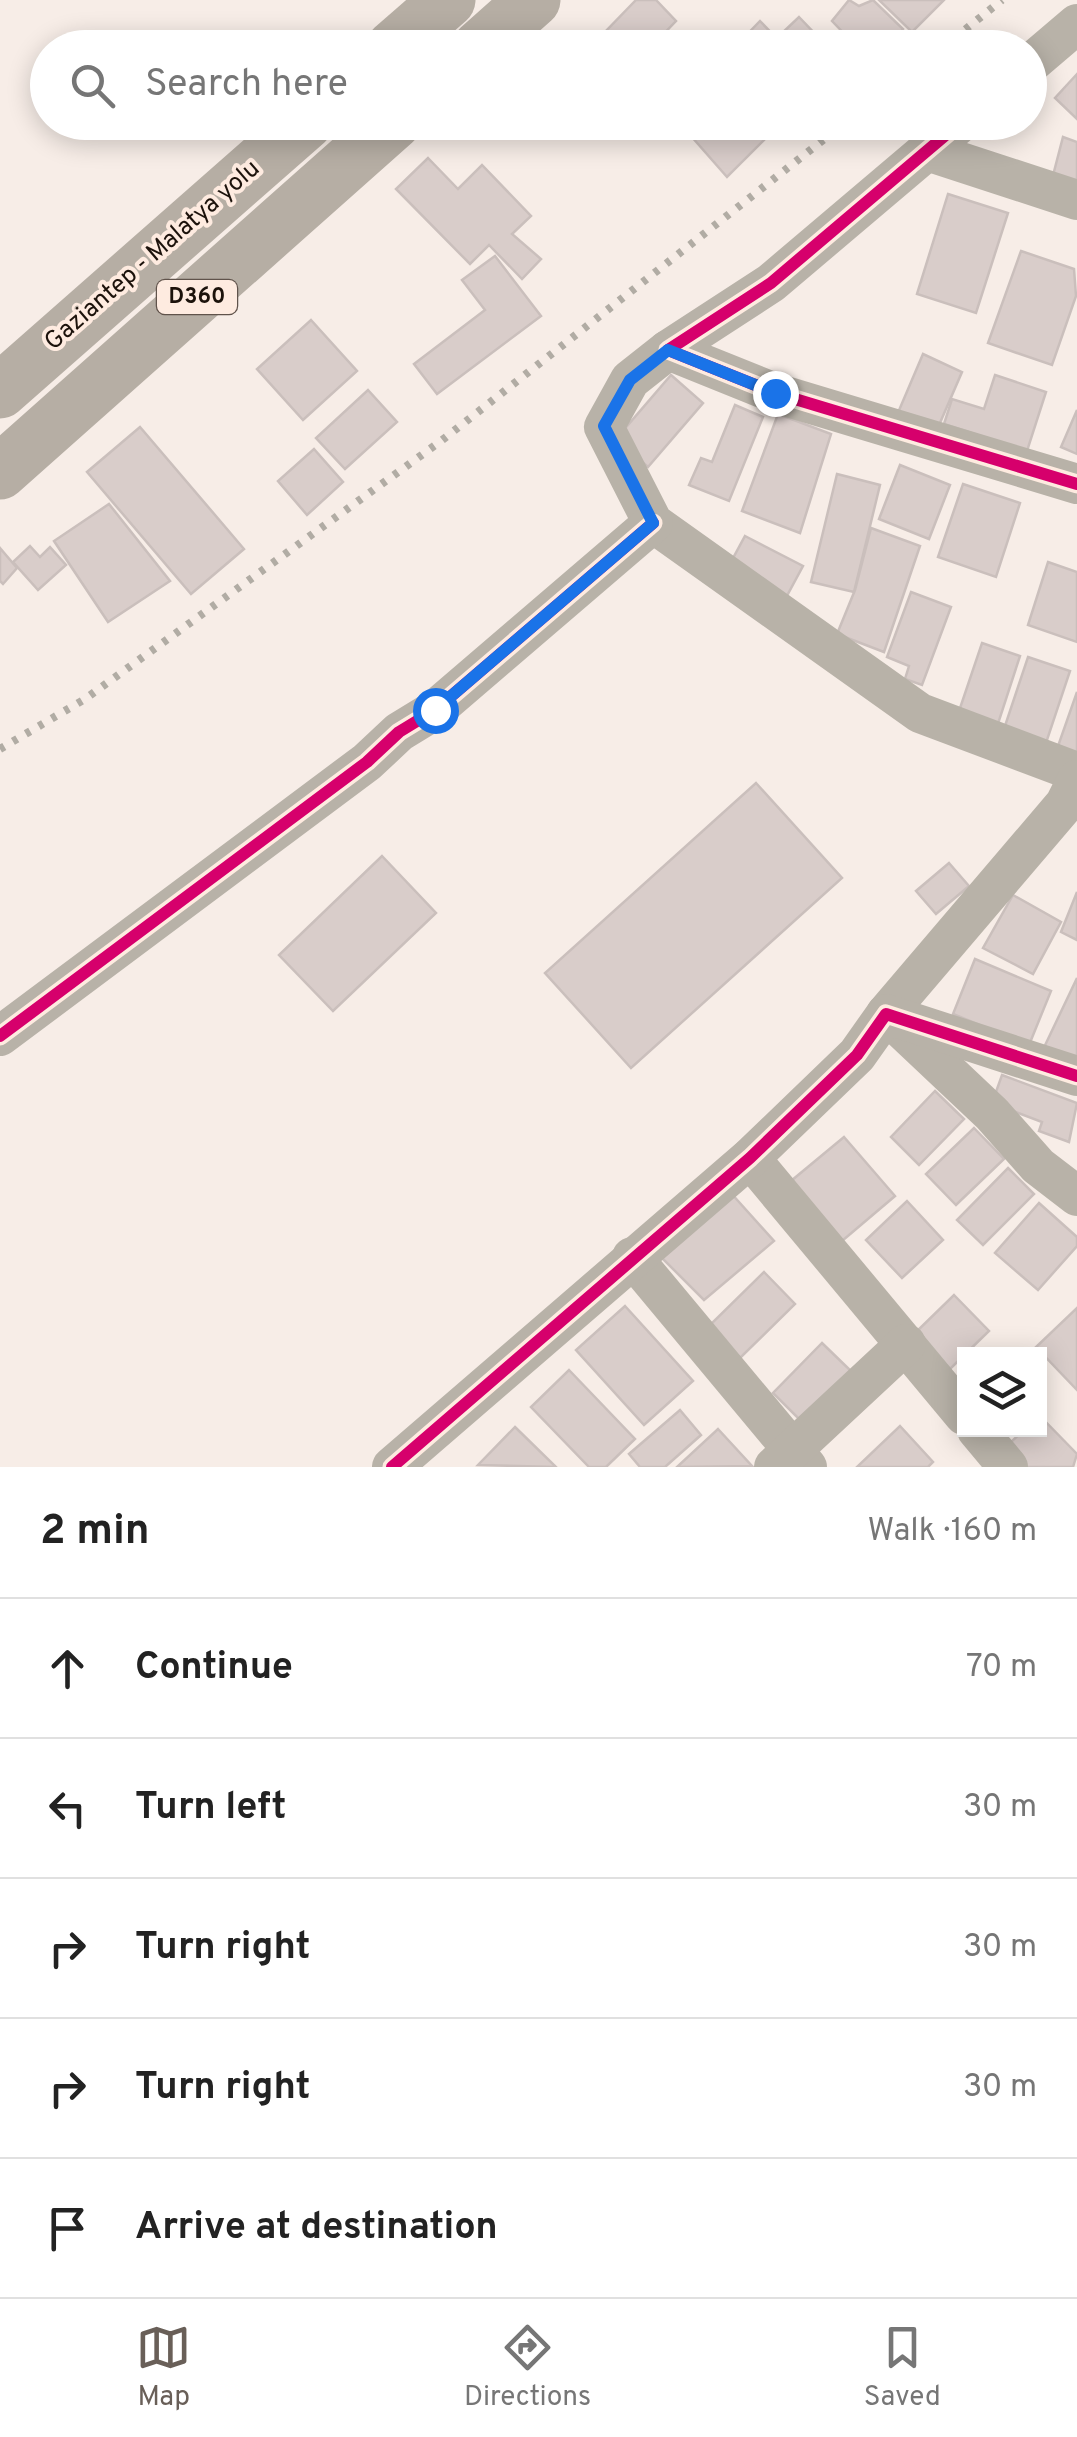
<!DOCTYPE html>
<html lang="en">
<head>
<meta charset="utf-8">
<style>
  :root { --surface:#fff; --page:#f6f6f6; --text:#222; --muted:#767676; --line:#e0e0e0; --accent:#695f58 }
  body { margin:0; font-family:Overpass,sans-serif; background:var(--page); color:var(--text) }
  .controls { position:absolute; right:30px; bottom:30px; display:grid; overflow:hidden; border-radius:0px; box-shadow:0 5px 25px #0003 }
  .controls button { width:90px; height:90px; display:grid; place-items:center; padding:0; border:0; border-bottom:2px solid var(--line); background:var(--surface); color:var(--text); font:50px sans-serif }
  .stop { position:absolute; width:30px; height:30px; margin:-22px; border:8px solid #1a73e8; border-radius:50%; background:#fff }
  .stop.end { background:#1a73e8; border-color:#fff; box-shadow:0 2px 10px #0008 }
  .list { margin:0; padding:0; list-style:none }
  h2 { display:flex; justify-content:space-between; align-items:center; height:130px; margin:0; padding:0 40px; font-size:42px }
  h2 small { font-size:32px; font-weight:400; color:var(--muted) }
  .list li { display:grid; grid-template-columns:65px 1fr auto; gap:30px; align-items:center; box-sizing:border-box; height:140px; padding:0 40px; border-top:2px solid var(--line) }
  .list b { display:block; font-size:38px; white-space:nowrap }
  .list em { font-size:32px; font-style:normal; color:var(--muted) }
  .icon { flex:none; width:55px; height:55px; fill:none; stroke:currentColor; stroke-width:2; stroke-linecap:round; stroke-linejoin:round }
  .map { position:relative; flex:none; width:1077px; height:1467px; overflow:hidden }
  .search { position:absolute; background:var(--surface); box-shadow:0 5px 25px #0003; left:30px; right:30px; top:30px; height:110px; display:flex; align-items:center; gap:25px; box-sizing:border-box; padding:0 35px; border-radius:55px; color:var(--muted); font-size:38px }
  .sheet { height:830px; background:var(--surface) }
  nav { display:flex; justify-content:space-around; align-items:center; box-sizing:border-box; height:140px; border-top:2px solid var(--line); background:var(--surface); font-size:28px; color:var(--muted) }
  nav a { display:grid; justify-items:center; gap:5px }
  nav .on { color:var(--accent) }
  .map>svg:first-child { display:block }
  .building { fill:#d9cdca; stroke:#cabfbc; stroke-width:2.5 }
  .lines { fill:none; stroke-linecap:round; stroke-linejoin:round }
  .minor { stroke:#b8b2a8; stroke-width:40 }
  .highway { stroke:#b6aea4; stroke-width:55 }
  .rail { stroke:#b1aca4; stroke-width:8; stroke-dasharray:5 10; stroke-linecap:butt }
  .cycleway-casing { stroke:#feebe0; stroke-width:19 }
  .cycleway { stroke:#d6006c; stroke-width:12 }
  .route { stroke:#1a73e8; stroke-width:12 }
  .labels { text-anchor:middle; dominant-baseline:central; stroke-width:8; stroke-linejoin:round; paint-order:stroke }
  .shield { fill:#feebe0; stroke:#60534b; stroke-width:2.5 }
  .shield-label { font-size:22px; font-weight:bold; fill:#1c120b }
  .street-label { font-size:25px; fill:#1c120b; stroke:#feebe0 }
</style>
</head>
<body>
<div class="map">
<svg width="1077" height="1467" viewBox="0 0 1077 1467">
  <rect width="100%" height="100%" fill="#f7ede7"/>
  <g class="building">
    <path d="M636,0H656L676,21L650,48H620L605,32Z"/>
    <path d="M849,0L859,6L873,0L903,29L886,48H858L832,21Z"/>
    <path d="M879,0H944L912,32Z"/>
    <path d="M799,17L823,42L836,32L852,48H794L781,34Z"/>
    <path d="M760,21L786,48H734Z"/>
    <path d="M1077,74V119L1055,98Z"/>
    <path d="M689,122H775L778,126L727,177L684,128Z"/>
    <path d="M1063,137L1077,142V194L1050,187Z"/>
    <path d="M428,158L458,189L482,165L531,216L512,234L541,259L522,279L489,245L470,264L396,189Z"/>
    <path d="M948,194L1008,213L976,313L917,294Z"/>
    <path d="M1021,251L1074,269L1076,296L1052,365L988,343Z"/>
    <path d="M495,256L541,316L437,394L414,364L485,310L462,280Z"/>
    <path d="M311,320L357,371L303,420L257,369Z"/>
    <path d="M923,354L962,372L936,432L897,415Z"/>
    <path d="M671,375L703,403L648,467L616,439Z"/>
    <path d="M995,375L1046,392L1027,451L944,424L952,399L984,409Z"/>
    <path d="M368,390L397,422L345,469L316,438Z"/>
    <path d="M735,405L763,417L729,501L689,485L701,458L712,462Z"/>
    <path d="M1077,410V454L1061,447Z"/>
    <path d="M778,414L831,434L800,533L742,511Z"/>
    <path d="M140,427L244,549L191,594L87,472Z"/>
    <path d="M314,449L343,482L307,515L278,481Z"/>
    <path d="M900,465L950,485L929,539L879,519Z"/>
    <path d="M837,474L880,485L854,592L811,582Z"/>
    <path d="M963,484L1020,503L996,577L938,557Z"/>
    <path d="M109,504L170,581L108,622L54,541Z"/>
    <path d="M871,528L920,546L884,652L837,634L855,590Z"/>
    <path d="M745,536L803,566L783,603L725,573Z"/>
    <path d="M30,546L40,557L50,547L66,565L38,590L13,562Z"/>
    <path d="M0,548L17,568L3,584L0,581Z"/>
    <path d="M1048,562L1077,572V642L1028,625Z"/>
    <path d="M911,592L951,607L922,685L905,679L909,666L887,657Z"/>
    <path d="M982,643L1020,656L994,736L955,723Z"/>
    <path d="M1028,657L1070,671L1042,755L1000,741Z"/>
    <path d="M1077,692V757L1057,749Z"/>
    <path d="M756,783L842,878L631,1068L545,973Z"/>
    <path d="M382,856L436,913L333,1011L279,955Z"/>
    <path d="M949,863L969,886L936,914L916,891Z"/>
    <path d="M1077,892V940L1061,932Z"/>
    <path d="M1013,895L1061,922L1033,974L983,948Z"/>
    <path d="M975,959L1051,991L1029,1045L953,1014Z"/>
    <path d="M1077,978V1070L1039,1058Z"/>
    <path d="M1002,1075L1077,1103L1069,1142L1039,1131L1042,1122L992,1103Z"/>
    <path d="M935,1091L964,1119L919,1165L891,1137Z"/>
    <path d="M974,1128L1004,1159L956,1205L926,1174Z"/>
    <path d="M844,1137L895,1196L842,1241L791,1181Z"/>
    <path d="M1008,1168L1034,1194L983,1245L957,1220Z"/>
    <path d="M730,1192L774,1241L704,1300L662,1258Z"/>
    <path d="M907,1201L943,1240L902,1278L866,1240Z"/>
    <path d="M1039,1203L1077,1237V1246L1038,1290L995,1253Z"/>
    <path d="M764,1272L795,1304L740,1358L709,1326Z"/>
    <path d="M954,1295L989,1331L950,1369L915,1333Z"/>
    <path d="M625,1306L693,1381L644,1425L576,1350Z"/>
    <path d="M1077,1308V1390L1036,1347Z"/>
    <path d="M822,1343L851,1371L802,1422L773,1393Z"/>
    <path d="M569,1370L635,1439L606,1467H589L531,1407Z"/>
    <path d="M680,1410L701,1435L665,1467H640L629,1454Z"/>
    <path d="M1040,1416L1077,1454L1073,1467H1010L998,1454L1024,1430H1040Z"/>
    <path d="M900,1426L933,1462L928,1467H857Z"/>
    <path d="M515,1427L556,1467L478,1465Z"/>
    <path d="M718,1429L752,1466L677,1467Z"/>
  </g>
  <g class="lines">
    <g class="minor">
      <path d="M1030,64L1077,24"/>
      <path d="M961,122L771,283L668,350L775,393L1077,484"/>
      <path d="M927,151L1077,200"/>
      <path d="M668,350L630,380L604,427L653,523L920,713L1077,772"/>
      <path d="M1077,780L1065,804L886,1014L992,1114L1038,1166L1077,1196"/>
      <path d="M0,1036L367,762L399,732L435,710L653,523"/>
      <path d="M750,1158L964,1415"/>
      <path d="M632,1257L807,1467"/>
      <path d="M977,1430L1008,1467"/>
      <path d="M392,1467L750,1158L857,1055L886,1014L1077,1076"/>
      <path d="M774,1467L906,1344"/>
    </g>
    <g class="highway">
      <path d="M393,48L448,0"/>
      <path d="M479,48L533,0"/>
      <path d="M0,391L306,122"/>
      <path d="M0,472L394,122"/>
    </g>
    <g class="rail">
      <path d="M942,48L1002,0"/>
      <path d="M0,749L85,699L441,441L846,122"/>
    </g>
    <defs>
      <g id="cycleway">
        <path d="M961,122L771,283L668,350L775,393L1077,484"/>
        <path d="M0,1036L367,762L399,732L435,710L653,523"/>
        <path d="M392,1467L750,1158L857,1055L886,1014L1077,1076"/>
      </g>
    </defs>
    <use href="#cycleway" class="cycleway-casing"/>
    <use href="#cycleway" class="cycleway"/>
  </g>
  <g class="lines">
    <path class="route" d="M435,710L653,523L604,426L630,380L668,350L775,393"/>
  </g>
  <g class="labels">
    <rect class="shield" x="157" y="280" width="80" height="34" rx="8"/>
    <g class="shield-label">
      <text x="197" y="297">D360</text>
    </g>
    <g class="street-label">
      <text transform="translate(153 256) rotate(-41)">Gaziantep - Malatya yolu</text>
    </g>
  </g>
</svg>
<div class="controls">
<button><svg class="icon" aria-label="layers" viewBox="0 0 24 24"><path d="M12 4l9 5-9 5-9-5zM3 14l9 5 9-5"/></svg></button>
</div>
<div class="stop" style="left:435px;top:710px"></div>
<div class="stop end" style="left:775px;top:393px"></div>
<div class="search"><svg class="icon" aria-label="search" viewBox="0 0 24 24"><circle cx="10" cy="10" r="6"/><path d="M15 15l6 6"/></svg>Search here</div>
</div>
<section class="sheet">
<h2>2 min<small>Walk · 160 m</small></h2>
<ul class="list">
<li><svg class="icon" aria-label="ahead" viewBox="0 0 24 24"><path d="M12 20V5M6 11l6-6 6 6"/></svg><div><b>Continue</b></div><em>70 m</em></li>
<li><svg class="icon" aria-label="left" viewBox="0 0 24 24"><path d="M17 20v-9H6M10 6l-5 5 5 5"/></svg><div><b>Turn left</b></div><em>30 m</em></li>
<li><svg class="icon" aria-label="right" viewBox="0 0 24 24"><path d="M7 20v-9h11M14 6l5 5-5 5"/></svg><div><b>Turn right</b></div><em>30 m</em></li>
<li><svg class="icon" aria-label="right" viewBox="0 0 24 24"><path d="M7 20v-9h11M14 6l5 5-5 5"/></svg><div><b>Turn right</b></div><em>30 m</em></li>
<li><svg class="icon" aria-label="arrive" viewBox="0 0 24 24"><path d="M6 21V4h12l-3 4 3 4H6"/></svg><div><b>Arrive at destination</b></div></li>
</ul>
</section>
<nav>
<a class="on"><svg class="icon" aria-label="map" viewBox="0 0 24 24"><path d="M3 6l6-2 6 2 6-2v14l-6 2-6-2-6 2zM9 4v14M15 6v14"/></svg>Map</a>
<a><svg class="icon" aria-label="directions" viewBox="0 0 24 24"><path d="M12 3l9 9-9 9-9-9zM9 14v-3h6M13 9l2 2-2 2"/></svg>Directions</a>
<a><svg class="icon" aria-label="saved" viewBox="0 0 24 24"><path d="M7 4h10v16l-5-4-5 4z"/></svg>Saved</a>
</nav>
</body>
</html>
